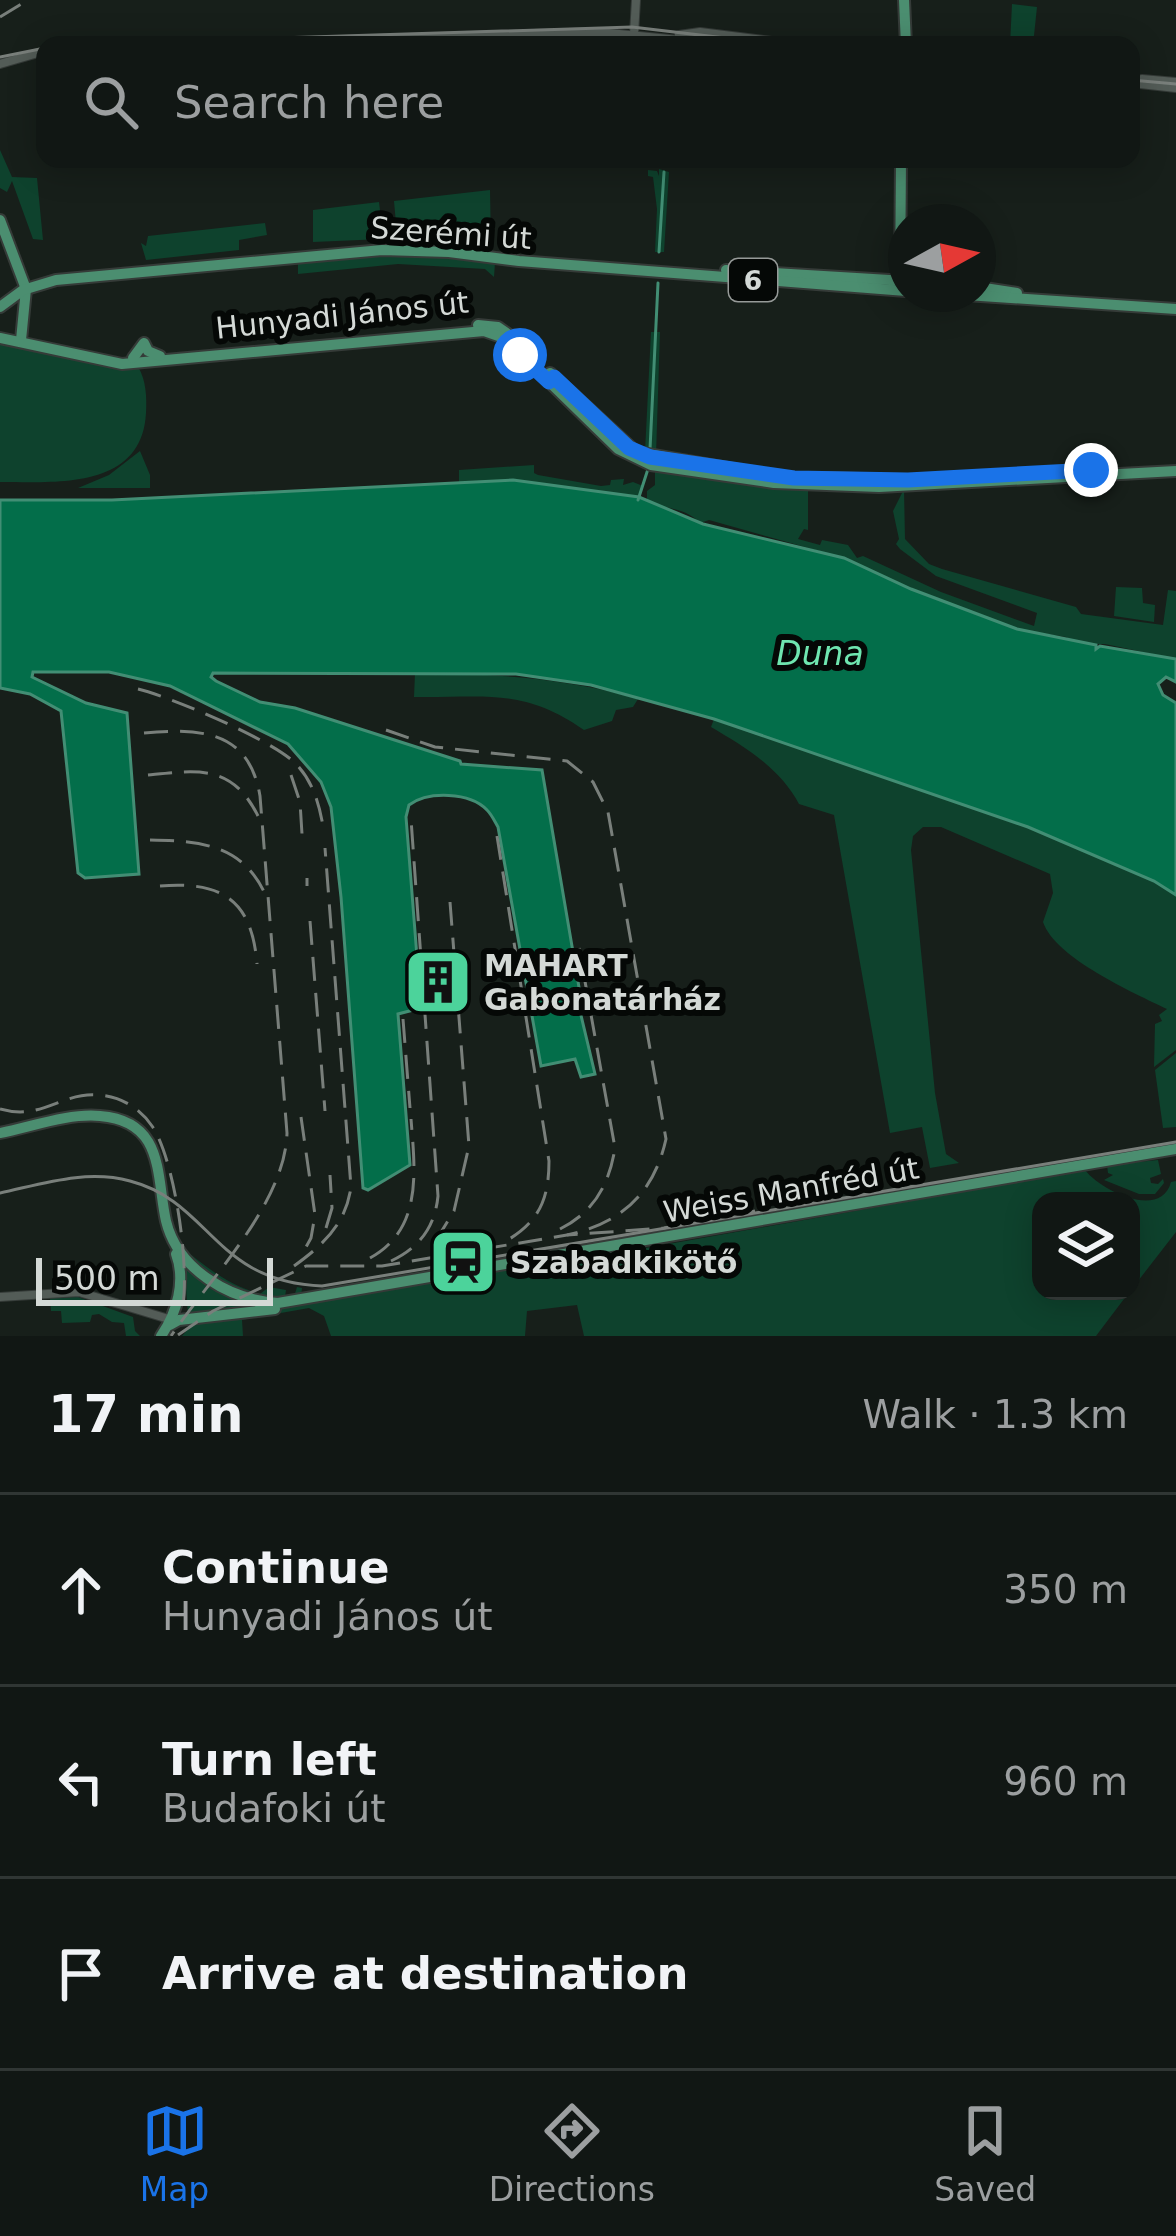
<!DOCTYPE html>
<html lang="en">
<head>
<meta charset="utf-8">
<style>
  :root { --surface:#111714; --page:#1e2422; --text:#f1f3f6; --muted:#9c9fa0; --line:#303634; --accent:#1a73e8 }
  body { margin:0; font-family:"DejaVu Sans",sans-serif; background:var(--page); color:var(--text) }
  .controls { position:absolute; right:36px; bottom:36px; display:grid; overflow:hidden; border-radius:24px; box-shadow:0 6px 30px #0003 }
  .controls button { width:108px; height:108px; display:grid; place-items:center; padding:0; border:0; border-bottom:3px solid var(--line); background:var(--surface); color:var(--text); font:60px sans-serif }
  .compass { position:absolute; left:888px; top:204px; width:108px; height:108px; border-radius:50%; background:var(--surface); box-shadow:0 6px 30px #0003; rotate:82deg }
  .scale { position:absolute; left:36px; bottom:30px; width:237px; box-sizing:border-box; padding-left:12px; border:6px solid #d4d9d6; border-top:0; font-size:33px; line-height:42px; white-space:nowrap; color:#d4d9d6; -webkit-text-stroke:9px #050806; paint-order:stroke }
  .stop { position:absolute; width:36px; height:36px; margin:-27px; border:9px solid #1a73e8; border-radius:50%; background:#fff }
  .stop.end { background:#1a73e8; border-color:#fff; box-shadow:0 3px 12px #0008 }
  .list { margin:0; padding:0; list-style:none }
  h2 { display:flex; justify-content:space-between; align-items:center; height:156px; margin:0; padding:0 48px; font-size:51px }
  h2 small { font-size:39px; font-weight:400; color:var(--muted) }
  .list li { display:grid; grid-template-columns:78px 1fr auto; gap:36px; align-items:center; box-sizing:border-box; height:192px; padding:0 48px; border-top:3px solid var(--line) }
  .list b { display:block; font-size:45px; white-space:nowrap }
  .list p { margin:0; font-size:39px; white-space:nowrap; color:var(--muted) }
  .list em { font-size:39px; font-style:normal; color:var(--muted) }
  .icon { flex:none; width:66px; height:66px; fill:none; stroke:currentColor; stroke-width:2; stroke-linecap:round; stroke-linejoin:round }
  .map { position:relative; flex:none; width:1176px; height:1336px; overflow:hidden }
  .search { position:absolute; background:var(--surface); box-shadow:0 6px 30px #0003; left:36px; right:36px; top:36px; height:132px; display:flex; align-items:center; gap:30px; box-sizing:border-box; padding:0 42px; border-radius:24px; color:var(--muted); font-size:45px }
  .sheet { height:732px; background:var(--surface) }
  nav { display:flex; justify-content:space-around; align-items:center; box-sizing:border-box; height:168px; border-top:3px solid var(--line); background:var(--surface); font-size:33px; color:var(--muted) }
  nav a { display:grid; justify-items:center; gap:6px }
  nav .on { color:var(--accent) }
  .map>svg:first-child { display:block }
  .green { fill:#0e422d }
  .water { fill:#036e4a; stroke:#428e74; stroke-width:3 }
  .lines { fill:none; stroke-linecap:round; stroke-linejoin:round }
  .stream { stroke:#428e74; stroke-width:3 }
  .minor-casing { stroke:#353b38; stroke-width:10 }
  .major-casing { stroke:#353b38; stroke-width:14 }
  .minor { stroke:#535c57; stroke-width:8 }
  .major { stroke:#4b8e70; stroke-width:10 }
  .tram { stroke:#797f7b; stroke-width:3 }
  .rail { stroke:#797f7b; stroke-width:3; stroke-dasharray:24 12; stroke-linecap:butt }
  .route { stroke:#1a73e8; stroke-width:15 }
  .labels { text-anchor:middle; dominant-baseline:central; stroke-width:12; stroke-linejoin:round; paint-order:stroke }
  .shield { fill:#050806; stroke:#969a98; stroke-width:3 }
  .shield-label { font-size:27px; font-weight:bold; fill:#d4d9d6 }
  .street-label { font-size:30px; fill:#d4d9d6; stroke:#050806 }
  .poi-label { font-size:30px; font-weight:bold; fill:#d4d9d6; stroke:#050806; text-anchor:start }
  .water-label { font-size:33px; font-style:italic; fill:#6fe6b0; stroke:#050806 }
</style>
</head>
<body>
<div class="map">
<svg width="1176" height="1336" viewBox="0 0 1176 1336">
  <rect width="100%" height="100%" fill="#171f1a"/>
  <g class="green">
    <path d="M1012,4L1037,7L1033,45H1010Z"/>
    <path d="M0,150L12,177L37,178L43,240L33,239L12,181L7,192L0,188Z"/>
    <path d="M659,169L669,172L664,252H655L657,209L653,177L648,176V170L657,171L659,176Z"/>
    <path d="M490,190L491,244L406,238L313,242V210L379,202L383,236L397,235L394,201Z"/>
    <path d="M265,223L267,235L239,240V250L146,260L141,243L146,246L148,236Z"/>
    <path d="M410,252L495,263L494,277L485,269L398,264L298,274V259Z"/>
    <path d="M651,332H660L656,455L645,452Z"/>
    <path d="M0,340L105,366L138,367C146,379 147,398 146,413C142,490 55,482 0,482Z"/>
    <path d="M140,451L150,475V488H78L109,475Z"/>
    <path d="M534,465V473L538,475L601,486L610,485L611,480L624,479L623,485L633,482L643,486L638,497L513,480L459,482V470Z"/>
    <path d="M655,469L808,488V530L804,529L798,539L820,545L822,540L848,545L857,558L863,556L941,592L1034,626L1037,613L936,576L900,549L896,544L899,539L893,511L904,489L905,539L929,564L942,569L1076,607L1081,614L1163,625L1168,590L1176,591V659L1105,644H1078L1066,637L1017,629L911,589L844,558L709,520L700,523C685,507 666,510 647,501V491L655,485Z"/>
    <path d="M1116,587L1142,588L1143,603L1155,605L1154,622L1114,616Z"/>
    <path d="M415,673C492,674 564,677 638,699L633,707L616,710L612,721L584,730C523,687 484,698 414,697Z"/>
    <path d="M714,719L1028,827L1155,881L1176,895V1050L1154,1067L1155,1024L1162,1021L1159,1015L1167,1009C1134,993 1055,958 1043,922L1053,893L1050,874L941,827H923L913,836L911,850L935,1093L946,1154L959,1163L930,1168L922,1127L890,1133L834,815L799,804C780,768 745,747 711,727Z"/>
    <path d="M1176,1053V1127L1163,1128L1155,1070Z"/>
    <path d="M1158,1160L1161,1174L1150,1178L1151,1183L1158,1184L1163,1179L1164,1183L1155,1194H1139L1104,1180L1113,1175L1108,1173L1107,1165Z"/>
    <path d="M1085,1170C1101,1191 1161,1220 1171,1182L1176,1181V1232L1131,1290V1201H1041V1291H1130L1096,1336H584L577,1305L527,1311L525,1336H331L324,1316L309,1308L242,1320L243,1336H182L189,1328L183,1248C208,1269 229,1285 260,1294L269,1287L286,1290L285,1297H294L297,1287L302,1288L301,1297L643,1241L646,1248Z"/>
    <path d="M78,1297L133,1317L135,1331L140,1336H126L124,1323L112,1322L99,1314L92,1315L90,1322L62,1323L61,1311H51L50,1298Z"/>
  </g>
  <path class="water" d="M513,480L639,497L703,524L844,558L911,589L1017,629L1096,645V649L1100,646L1176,659V682L1166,677L1158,684L1163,695L1176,703V895L1154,881L1028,827L714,719L591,685L516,674L213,673L211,677L216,681L260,702L295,708L460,761L461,764L542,770L582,1005L579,1007L595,1074L581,1077L575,1059L541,1066L498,827C495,822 492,815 487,810C470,792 428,791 409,805L406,817L421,1008L398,1014L410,1165L368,1190L363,1188L341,897L331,807L321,782L288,744L170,686L109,672H33L32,677L86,703L127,713L139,874L85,878L78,873L61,711L30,694L0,688V500H112Z"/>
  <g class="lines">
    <g class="stream">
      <path d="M664,166V159"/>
      <path d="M659,252L664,172"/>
      <path d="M650,449L658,283"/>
      <path d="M638,500L648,469"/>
    </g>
    <defs>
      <g id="minor">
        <path d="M634,34L636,0"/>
        <path d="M679,35L700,32L804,45"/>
        <path d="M179,45L599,32L729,45"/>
        <path d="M0,64L45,51"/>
        <path d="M1142,79L1176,82"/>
        <path d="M1131,83L1176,88"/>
        <path d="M0,1297L79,1292L172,1320"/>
      </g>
      <g id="major">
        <path d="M904,0L906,45"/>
        <path d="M0,220L26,289L21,340"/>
        <path d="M726,270L906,281"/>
        <path d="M900,287L901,159"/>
        <path d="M978,287L1017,293"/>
        <path d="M951,294L1176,309"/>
        <path d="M0,307L23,290L56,280L382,250L449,252L519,261L906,291"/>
        <path d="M478,325L498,327L515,339"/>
        <path d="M0,338L122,364L484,331L504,338L618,449L651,465L774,483L879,487L1176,471"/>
        <path d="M133,358L144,343L148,351L160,356"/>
        <path d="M550,373L636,452L774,476"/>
        <path d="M823,478L900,480"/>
        <path d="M0,1133C31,1127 68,1113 100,1116C165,1121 156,1176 166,1221C178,1270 230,1300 278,1303L1176,1149"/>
        <path d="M170,1325L179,1320L275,1309"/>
        <path d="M161,1336C177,1313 186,1281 176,1254"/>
      </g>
    </defs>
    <use href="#minor" class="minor-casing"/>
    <use href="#major" class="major-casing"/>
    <use href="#minor" class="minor"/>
    <use href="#major" class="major"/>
    <g class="tram">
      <path d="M57,45L632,27L784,45"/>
      <path d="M0,57L45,48"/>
      <path d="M1131,80L1176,84"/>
      <path d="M0,1193C42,1184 86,1169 130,1181C211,1202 214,1282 322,1286L1176,1142"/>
    </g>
    <g class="rail">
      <path d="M0,17L28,0"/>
      <path d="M138,689C171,697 272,740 295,763C314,782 320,807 324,832"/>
      <path d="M386,730L435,747L567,761L593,782L608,812L666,1139C654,1193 622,1223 567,1235"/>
      <path d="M144,733C200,728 249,730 260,796L287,1133C285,1204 210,1278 171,1336"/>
      <path d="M148,775C199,770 232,764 258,816"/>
      <path d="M291,775L300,802L302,834"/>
      <path d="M497,836L549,1161C549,1199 539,1222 506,1241"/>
      <path d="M150,840C200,841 243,844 266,896"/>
      <path d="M307,878V886"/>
      <path d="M160,886C222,881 252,900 257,964"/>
      <path d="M310,921L325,1111"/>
      <path d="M403,1019L410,1108"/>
      <path d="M0,1109C42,1121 61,1092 98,1095C120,1096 140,1108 152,1126C175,1159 192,1276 181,1315"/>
      <path d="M301,1117L315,1215L311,1238L301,1256"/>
      <path d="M326,1228L332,1208L330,1175"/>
      <path d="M560,1229C594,1212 609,1185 615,1148L579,948"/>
      <path d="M435,1242L454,1211L469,1146L450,902"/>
      <path d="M370,1258C423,1229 415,1171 411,1119"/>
      <path d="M391,1261C419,1248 435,1227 438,1196L411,819"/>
      <path d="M294,1266C323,1245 346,1224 351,1187L325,848"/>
      <path d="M178,1335L213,1311L306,1266H382L567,1235L664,1228L755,1211"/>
    </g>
  </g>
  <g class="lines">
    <path class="route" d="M520,355L549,382L554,377L629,448L650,457L794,478L908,480L1091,470"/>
  </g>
  <defs>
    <symbol id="building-square" viewBox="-11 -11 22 22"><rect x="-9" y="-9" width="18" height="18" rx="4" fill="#4cd39b" stroke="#050806"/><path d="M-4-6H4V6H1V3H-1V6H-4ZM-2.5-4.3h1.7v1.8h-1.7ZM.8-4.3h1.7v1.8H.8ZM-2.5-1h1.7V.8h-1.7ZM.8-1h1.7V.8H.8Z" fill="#111"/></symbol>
    <symbol id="station-square" viewBox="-11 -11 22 22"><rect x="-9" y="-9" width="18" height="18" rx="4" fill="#4cd39b" stroke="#050806"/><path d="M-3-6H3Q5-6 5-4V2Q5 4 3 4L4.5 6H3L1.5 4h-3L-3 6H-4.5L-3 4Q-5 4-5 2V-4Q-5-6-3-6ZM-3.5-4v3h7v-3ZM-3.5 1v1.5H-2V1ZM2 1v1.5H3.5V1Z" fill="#111"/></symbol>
  </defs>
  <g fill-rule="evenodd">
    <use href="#building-square" x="400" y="944" width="76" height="76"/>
    <use href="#station-square" x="425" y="1224" width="76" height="76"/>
  </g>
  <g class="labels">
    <rect class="shield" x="729" y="259" width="48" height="42" rx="9"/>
    <g class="shield-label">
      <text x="753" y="280">6</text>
    </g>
    <g class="street-label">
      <text transform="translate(451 233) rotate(4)">Szerémi út</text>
      <text transform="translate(342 315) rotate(-6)">Hunyadi János út</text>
      <text transform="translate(791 1190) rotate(-10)">Weiss Manfréd út</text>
    </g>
    <g class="poi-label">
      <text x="484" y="965">MAHART<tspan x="484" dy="34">Gabonatárház</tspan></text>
      <text x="510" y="1262">Szabadkikötő</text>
    </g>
    <g class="water-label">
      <text x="820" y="653">Duna</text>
    </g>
  </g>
</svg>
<div class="controls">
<button><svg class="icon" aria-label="layers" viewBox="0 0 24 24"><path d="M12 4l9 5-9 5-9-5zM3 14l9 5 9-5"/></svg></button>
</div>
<svg class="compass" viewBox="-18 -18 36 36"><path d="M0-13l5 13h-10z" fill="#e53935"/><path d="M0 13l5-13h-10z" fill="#9c9fa0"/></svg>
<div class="scale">500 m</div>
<div class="stop" style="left:520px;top:355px"></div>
<div class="stop end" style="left:1091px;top:470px"></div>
<div class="search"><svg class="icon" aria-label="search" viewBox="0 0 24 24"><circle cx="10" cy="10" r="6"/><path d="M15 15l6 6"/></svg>Search here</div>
</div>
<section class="sheet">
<h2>17 min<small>Walk · 1.3 km</small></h2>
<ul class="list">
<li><svg class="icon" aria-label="ahead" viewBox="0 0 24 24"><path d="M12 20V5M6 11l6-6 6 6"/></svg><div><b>Continue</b><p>Hunyadi János út</p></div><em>350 m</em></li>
<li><svg class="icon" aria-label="left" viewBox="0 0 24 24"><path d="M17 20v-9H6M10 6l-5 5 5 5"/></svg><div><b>Turn left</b><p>Budafoki út</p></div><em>960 m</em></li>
<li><svg class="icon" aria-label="arrive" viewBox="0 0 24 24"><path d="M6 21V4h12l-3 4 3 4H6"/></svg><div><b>Arrive at destination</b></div></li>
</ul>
</section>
<nav>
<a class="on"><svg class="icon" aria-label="map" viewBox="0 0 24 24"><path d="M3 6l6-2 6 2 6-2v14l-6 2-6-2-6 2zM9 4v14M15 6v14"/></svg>Map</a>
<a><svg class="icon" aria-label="directions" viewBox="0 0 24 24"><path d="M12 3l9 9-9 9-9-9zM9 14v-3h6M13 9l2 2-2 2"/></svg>Directions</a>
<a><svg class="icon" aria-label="saved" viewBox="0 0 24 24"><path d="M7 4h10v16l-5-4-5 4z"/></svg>Saved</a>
</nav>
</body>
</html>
